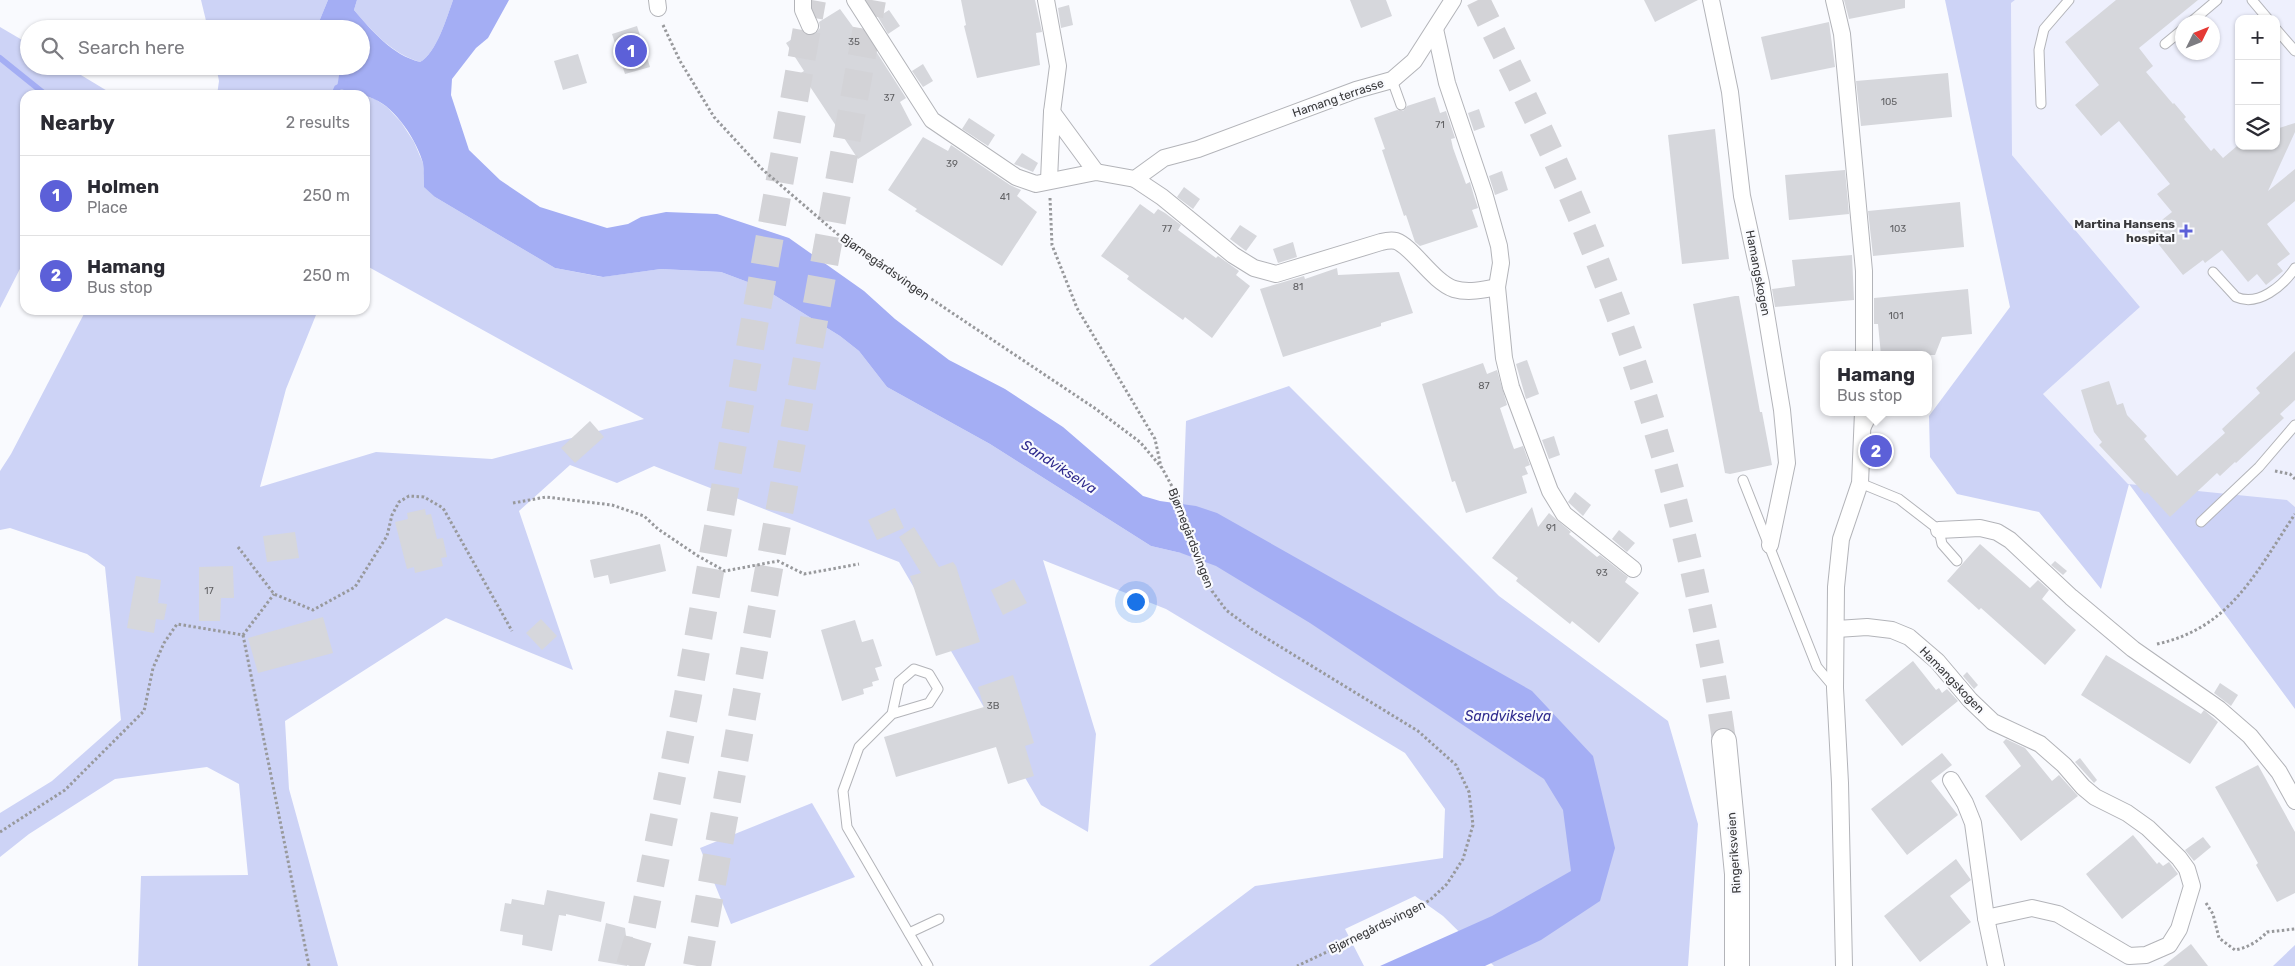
<!DOCTYPE html>
<html lang="en">
<head>
<meta charset="utf-8">
<style>
  :root { --surface:#fff; --page:#f2f2f3; --text:#2b2b33; --muted:#7c7c81; --line:#e1e1e2; --accent:#5c60d8 }
  body { margin:0; font-family:Rubik,sans-serif; background:var(--page); color:var(--text) }
  .controls { position:absolute; right:15px; top:15px; display:grid; overflow:hidden; border-radius:10px; box-shadow:0 1px 4px #0004 }
  .controls button { width:45px; height:45px; display:grid; place-items:center; padding:0; border:0; border-bottom:1px solid var(--line); background:var(--surface); color:var(--text); font:25px sans-serif }
  .compass { position:absolute; left:2175px; top:15px; width:45px; height:45px; border-radius:50%; background:var(--surface); box-shadow:0 1px 4px #0004; rotate:47deg }
  .you { position:absolute; left:1135px; top:601px; width:18px; height:18px; margin:-12px; border:4px solid #fff; border-radius:50%; background:#1a73e8; box-shadow:0 0 0 8px #1a73e833 }
  .badge { display:grid; place-items:center; width:32px; height:32px; border-radius:50%; background:var(--accent); color:#fff; font-size:16px; font-weight:700 }
  .pin { position:absolute; translate:-50% -50%; border:2px solid #fff; box-shadow:0 1px 5px #0006 }
  .popup { position:absolute; left:1820px; top:351px; width:112px; height:65px; box-sizing:border-box; display:grid; place-content:center; border-radius:10px; background:var(--surface); filter:drop-shadow(0 1px 4px #0005); font-size:16px; white-space:nowrap; color:var(--muted) }
  .popup b { font-size:19px; color:var(--text) }
  .popup::after { content:''; position:absolute; left:50%; top:100%; margin-left:-10px; border:10px solid transparent; border-top-color:var(--surface) }
  .list { margin:0; padding:0; list-style:none }
  h2 { display:flex; justify-content:space-between; align-items:center; height:65px; margin:0; padding:0 20px; font-size:21px }
  h2 small { font-size:16px; font-weight:400; color:var(--muted) }
  .list li { display:grid; grid-template-columns:32px 1fr auto; gap:15px; align-items:center; box-sizing:border-box; height:80px; padding:0 20px; border-top:1px solid var(--line) }
  .list b { display:block; font-size:19px; white-space:nowrap }
  .list p { margin:0; font-size:16px; white-space:nowrap; color:var(--muted) }
  .list em { font-size:16px; font-style:normal; color:var(--muted) }
  .icon { flex:none; width:28px; height:28px; fill:none; stroke:currentColor; stroke-width:2; stroke-linecap:round; stroke-linejoin:round }
  .map { position:relative; flex:none; width:2295px; height:966px; overflow:hidden }
  .search { position:absolute; background:var(--surface); box-shadow:0 1px 4px #0004; left:20px; top:20px; width:350px; height:55px; display:flex; align-items:center; gap:12px; box-sizing:border-box; padding:0 18px; border-radius:28px; color:var(--muted); font-size:19px }
  .panel { position:absolute; background:var(--surface); box-shadow:0 1px 4px #0004; left:20px; top:90px; width:350px; height:225px; border-radius:15px }
  .map>svg:first-child { display:block }
  .built { fill:#eef0fd; fill-rule:evenodd }
  .green { fill:#cdd3f6 }
  .water { fill:#a4aef4 }
  .lines { fill:none; stroke-linecap:round; stroke-linejoin:round }
  .stream { stroke:#a4aef4; stroke-width:6 }
  .building { fill:#d6d7dc }
  .secondary-tunnel { stroke:#d3d3d7; stroke-width:24; stroke-dasharray:24 12; stroke-linecap:butt }
  .highway-tunnel { stroke:#d3d3d7; stroke-width:28; stroke-dasharray:28 14; stroke-linecap:butt }
  .lane-casing { stroke:#b3b4b9; stroke-width:11 }
  .street-casing { stroke:#b3b4b9; stroke-width:18 }
  .secondary-casing { stroke:#b3b4b9; stroke-width:26 }
  .path { stroke:#98999c; stroke-width:3; stroke-dasharray:2.5 2.5; stroke-linecap:butt }
  .lane { stroke:#fff; stroke-width:9 }
  .street { stroke:#fff; stroke-width:16 }
  .secondary { stroke:#fff; stroke-width:24 }
  .poi-dot { fill:#5c60d8; stroke:#f9fafe; stroke-width:2 }
  .labels { text-anchor:middle; dominant-baseline:central; stroke-width:4.5; stroke-linejoin:round; paint-order:stroke }
  .number-label { font-size:10px; fill:#606063 }
  .street-label { font-size:12px; fill:#39393b; stroke:#f9fafe }
  .poi-label { font-size:12px; font-weight:bold; fill:#39393b; stroke:#f9fafe; text-anchor:end }
  .water-label { font-size:14px; font-style:italic; fill:#302b8e; stroke:#f9fafe }
</style>
</head>
<body>
<div class="map">
<svg width="2295" height="966" viewBox="0 0 2295 966">
  <rect width="100%" height="100%" fill="#f9fafe"/>
  <path class="built" d="M2015,0H2295V507L2287,500L2193,537L2128,484L2043,394L2140,307L2012,155L2011,3ZM2239,19H2276V146H2239ZM2182,22H2212V52H2182Z"/>
  <g class="green">
    <path d="M201,0H328L316,29H208Z"/>
    <path d="M357,0H453C447,17 436,54 420,62C392,54 372,31 354,10Z"/>
    <path d="M1945,0H2015L2011,3L2012,155L2140,307L2043,394L2128,484L2287,500L2295,507V709L2129,484L2101,589L2039,512L1957,494L1930,457L1929,416L2010,307Z"/>
    <path d="M0,27L29,44V66H66L109,92L108,95H25V259L0,308Z"/>
    <path d="M216,66H337L340,69L338,88L361,95H217L219,81Z"/>
    <path d="M365,96L375,99L387,107L401,122L414,142L423,163L424,173L435,197L555,268L602,277L661,269L721,272L761,287L840,336L859,351L887,387L990,444L1151,546L1181,553L1186,421L1289,386L1499,596L1668,721L1698,824L1688,966H1494L1443,916L1415,896L1345,929L1364,966H1149L1255,886L1443,858L1445,809L1405,753L1166,609L1043,560L1096,734L1088,832L1041,805L899,562L654,466L617,483L570,465L519,511L573,670L446,618L285,721L289,789L338,966H138L141,876L248,875L239,784L207,767L115,779L29,834L0,857V813L52,781L121,720L105,567L87,554L10,528L0,530V471L11,454L86,310H318L286,389L260,487L376,452L492,459L644,419L365,265Z"/>
    <path d="M812,803L855,877L731,924L700,848Z"/>
    <path d="M2295,945V966H2273Z"/>
  </g>
  <path class="water" d="M328,0H357L354,10C372,31 392,55 420,62C436,54 447,17 453,0H509L488,38L476,48L452,79L451,95L469,150L500,180L540,207L607,228L628,224L641,217L666,212L717,214L789,238L864,291L895,319L949,360L1005,389L1063,427L1143,496L1160,501L1196,506L1217,513L1532,691L1593,756L1615,848L1600,901L1541,940L1485,966H1380L1492,916L1571,871L1563,810L1544,779L1310,623L1216,566L1181,553L1151,546L990,444L887,387L859,351L840,336L761,287L721,272L661,269L603,277L555,268L435,197L424,187C424,179 424,171 423,163C417,141 396,108 374,99C363,94 350,92 337,88L340,69L337,66H361V29H316Z"/>
  <g class="lines">
    <g class="stream">
      <path d="M0,58L46,95"/>
      <path d="M334,95L337,88L345,84"/>
    </g>
  </g>
  <g class="building">
    <path d="M961,0H1035L1042,32L1036,33L1040,65L977,78L964,26L966,25Z"/>
    <path d="M1350,0H1386L1392,16L1361,28Z"/>
    <path d="M1644,0H1698L1655,22Z"/>
    <path d="M1844,0H1905V8L1849,19Z"/>
    <path d="M2116,0H2198L2139,48L2153,66L2146,72L2173,104L2174,103L2186,117L2184,119L2211,151L2214,148L2223,158L2237,146H2276V129L2295,123V132L2268,191L2295,169V201L2267,224L2290,254L2277,264L2283,271L2266,285L2257,274L2248,282L2222,250L2205,263L2203,260L2183,275L2148,231L2172,212L2157,194L2170,184L2119,121L2101,136L2075,105L2099,85L2065,42Z"/>
    <path d="M1069,5L1073,25L1061,28L1058,8Z"/>
    <path d="M840,9L856,31L861,28L906,98L900,102L912,125L858,159L801,73L804,71L786,43L803,32L808,36L814,35L820,28L819,22Z"/>
    <path d="M889,10L900,26L888,34L878,17Z"/>
    <path d="M1829,22L1835,67L1771,80L1761,37Z"/>
    <path d="M637,26L650,67L625,74L612,34Z"/>
    <path d="M578,54L587,83L563,90L554,61Z"/>
    <path d="M923,64L933,81L923,87L912,71Z"/>
    <path d="M1948,73L1952,117L1861,126L1856,81Z"/>
    <path d="M1435,97L1440,113L1446,111L1455,138L1451,139L1453,148L1466,184L1470,182L1474,196L1478,208L1472,210L1478,227L1420,246L1415,242L1406,215L1404,216L1382,150L1385,149L1374,118L1397,110L1403,111L1407,106Z"/>
    <path d="M1479,109L1485,127L1474,131L1468,113Z"/>
    <path d="M969,118L995,135L988,146L962,129Z"/>
    <path d="M1715,129L1729,259L1682,264L1668,135Z"/>
    <path d="M923,137L948,151L951,145L1010,185L1021,190L1017,196L1037,212L1002,266L915,211L917,209L888,190Z"/>
    <path d="M1022,153L1038,163L1033,172L1014,164Z"/>
    <path d="M1845,170L1849,214L1789,220L1785,175Z"/>
    <path d="M1502,171L1508,190L1495,195L1489,176Z"/>
    <path d="M1184,187L1200,199L1193,209L1177,197Z"/>
    <path d="M1960,202L1964,247L1873,256L1868,211Z"/>
    <path d="M1140,204L1154,214L1158,209L1165,213L1181,225L1178,230L1216,258L1218,256L1239,271L1236,275L1250,286L1212,338L1185,317L1183,320L1143,291L1127,279L1129,276L1101,256Z"/>
    <path d="M1240,225L1257,236L1246,251L1230,239Z"/>
    <path d="M1293,242L1297,257L1278,263L1273,249Z"/>
    <path d="M1852,255L1854,300L1775,307L1772,289L1795,286L1792,260Z"/>
    <path d="M1337,268L1338,275L1399,272L1413,313L1381,323V326L1283,357L1260,289L1304,276L1305,279Z"/>
    <path d="M1968,289L1972,334L1942,337L1935,355H1881L1878,324H1874V298Z"/>
    <path d="M1735,296H1739L1760,412H1762L1772,465L1730,474L1725,473L1693,304Z"/>
    <path d="M2295,351V400L2280,414L2284,418L2236,463L2235,462L2220,476L2217,473L2170,517L2147,492L2145,494L2099,445L2102,442L2094,432L2081,390L2109,381L2117,405L2123,403L2127,415L2147,436L2144,439L2177,476L2225,433L2222,429L2260,393L2256,388Z"/>
    <path d="M1527,360L1539,394L1526,399L1516,364Z"/>
    <path d="M1483,363L1487,374L1497,370L1507,405L1500,408L1511,441L1514,449L1523,446L1530,465L1525,467L1528,474L1522,476L1527,493L1466,513L1455,481L1452,482L1422,384Z"/>
    <path d="M590,421L604,437L575,463L561,448Z"/>
    <path d="M1554,436L1560,455L1549,459L1542,440Z"/>
    <path d="M1575,492L1591,505L1583,516L1568,502Z"/>
    <path d="M1532,507L1538,527L1549,513L1571,532L1569,534L1597,557L1600,555L1628,577L1625,582L1639,593L1599,643L1572,621L1570,624L1516,581L1518,578L1492,558Z"/>
    <path d="M895,508L904,528L877,540L868,520Z"/>
    <path d="M425,509L426,515L431,514L437,539L443,538L447,557L441,558L443,566L415,573L414,567L407,569L395,522L408,519L407,513Z"/>
    <path d="M914,527L939,567L953,562L956,566L980,642L936,656L910,576L921,573L899,537Z"/>
    <path d="M1619,530L1635,543L1627,552L1612,539Z"/>
    <path d="M295,532L299,558L267,562L263,536Z"/>
    <path d="M660,544L666,571L610,584L608,575L594,578L590,560Z"/>
    <path d="M1980,544L2030,588L2038,580L2049,590L2042,599L2076,630L2045,665L1981,608L1979,610L1947,581Z"/>
    <path d="M2055,561L2067,571L2063,575L2051,565Z"/>
    <path d="M233,566L234,598H221L220,621H199V567Z"/>
    <path d="M136,576L161,580L158,603L167,604L164,620L156,619L154,633L127,628Z"/>
    <path d="M1014,579L1027,603L1003,615L991,590Z"/>
    <path d="M323,617L333,653L258,673L248,638Z"/>
    <path d="M541,619L557,636L542,650L526,633Z"/>
    <path d="M855,620L862,642L873,639L882,666L875,668L879,680L872,682L873,686L863,689L864,694L842,701L821,630Z"/>
    <path d="M2106,655L2201,714L2204,710L2218,722L2190,764L2081,695Z"/>
    <path d="M1913,661L1936,690L1939,688L1942,693L1947,689L1958,701L1902,746L1865,700Z"/>
    <path d="M1967,672L1978,685L1974,689L1963,676Z"/>
    <path d="M1013,675L1034,743L1025,746L1034,776L1008,784L996,747L896,777L884,737L984,707L978,687Z"/>
    <path d="M2220,683L2238,695L2231,706L2214,693Z"/>
    <path d="M2006,739L2025,748L2052,781L2059,775L2078,796L2021,841L1985,796L2021,766L2003,742Z"/>
    <path d="M1942,753L1952,765L1931,781L1958,815L1907,855L1871,809Z"/>
    <path d="M2080,758L2097,780L2094,783L2075,762Z"/>
    <path d="M2258,765L2295,832V893L2277,902L2256,865L2258,863L2215,787Z"/>
    <path d="M2133,835L2157,864L2159,862L2163,866L2169,862L2178,874L2122,919L2086,874Z"/>
    <path d="M2203,837L2211,847L2194,861L2185,850Z"/>
    <path d="M1956,859L1971,880L1950,896L1971,922L1920,962L1884,916Z"/>
    <path d="M547,890L605,902L601,922L566,914V916L559,915L552,951L522,945L523,935L500,931L505,903L511,904L512,899L544,905Z"/>
    <path d="M606,923L625,928L626,936L633,937L627,966L598,961Z"/>
    <path d="M2191,944L2208,966H2163Z"/>
  </g>
  <g class="lines">
    <path class="secondary-tunnel" d="M1478,0C1512,70 1547,139 1577,211C1630,337 1671,468 1699,602C1709,648 1718,694 1724,741"/>
    <g class="highway-tunnel">
      <path d="M630,966L642,926L687,701L812,0"/>
      <path d="M697,966L872,0"/>
    </g>
    <defs>
      <g id="lane">
        <path d="M2252,0L2268,19"/>
        <path d="M2191,22L2217,0"/>
        <path d="M2276,29L2295,51"/>
        <path d="M2165,44L2182,30"/>
        <path d="M1392,80L1401,105"/>
        <path d="M2041,104L2039,50L2044,29L2069,0"/>
        <path d="M2213,272L2236,297C2258,307 2283,286 2295,268"/>
        <path d="M1866,428L1874,412"/>
        <path d="M1743,480L1817,667L1833,686"/>
        <path d="M1860,483L1899,499L1939,530L1942,544L1957,561"/>
        <path d="M2201,522L2259,467L2295,425"/>
        <path d="M892,714L899,682L914,669L929,674L938,689L929,703L892,714L859,747L843,791L847,827L928,966"/>
        <path d="M909,933L939,919"/>
      </g>
      <g id="street">
        <path d="M657,0L658,8"/>
        <path d="M803,0V10L810,26"/>
        <path d="M855,0L932,120L1016,177L1036,184L1096,172L1135,179L1164,158L1198,149L1356,90L1392,80L1414,61L1453,0"/>
        <path d="M1046,0L1058,66L1052,112L1049,180"/>
        <path d="M1711,0L1730,92L1742,196L1761,283L1782,410L1787,463L1770,545"/>
        <path d="M1834,0L1842,34L1864,271V355"/>
        <path d="M1435,29L1447,83L1484,193L1499,246L1501,263L1497,287L1504,358L1511,387L1550,491L1564,514L1633,569"/>
        <path d="M1052,112L1096,172"/>
        <path d="M1135,179L1162,197L1233,255L1254,268L1276,274L1381,242C1385,241 1392,240 1396,241C1413,247 1432,281 1454,289C1468,293 1483,290 1497,287"/>
        <path d="M1939,530L1980,528L1997,532L2010,540L2071,597L2133,649L2219,709L2250,736L2279,772L2295,801"/>
        <path d="M1837,629L1867,627L1892,630L1909,637L1937,661L1970,700L1993,722L2040,744L2064,765L2083,787L2095,797L2127,813L2148,828L2179,858L2187,869L2192,886L2179,929L2169,945L2146,955L2129,956L2058,914L2032,908L1986,918"/>
        <path d="M1951,780L1965,803L1973,823L1986,918L1996,966"/>
        <path d="M1844,966L1840,783L1835,688L1836,587L1841,539L1860,483L1863,412"/>
      </g>
      <path id="secondary" d="M1724,741L1737,874V966"/>
    </defs>
    <use href="#lane" class="lane-casing"/>
    <use href="#street" class="street-casing"/>
    <use href="#secondary" class="secondary-casing"/>
    <g class="path">
      <path d="M663,25L680,61L714,117L762,169L849,244L1096,409L1140,442L1162,468L1180,501L1212,591L1226,610L1253,630L1418,731L1456,765L1469,792L1473,825L1463,859L1447,884L1430,900L1397,919L1297,966"/>
      <path d="M1050,198L1052,245L1077,308L1155,439L1161,467"/>
      <path d="M2275,471L2290,474L2295,479"/>
      <path d="M513,503L546,497L612,505L644,516L658,529L698,556L725,571L778,561L804,574L859,564"/>
      <path d="M238,547L274,594L313,610L355,587L387,536L392,515L399,502L409,496L424,497L443,508L512,631"/>
      <path d="M243,635L309,966"/>
      <path d="M2157,644C2231,628 2256,572 2295,514"/>
      <path d="M0,832L65,790L144,711L153,668L164,643L177,624L243,635L274,594"/>
      <path d="M2206,903L2213,914L2219,938L2235,950C2247,948 2259,941 2267,932L2295,929"/>
    </g>
    <use href="#lane" class="lane"/>
    <use href="#street" class="street"/>
    <use href="#secondary" class="secondary"/>
  </g>
  <path class="poi-dot" d="M2183.5 223.5h5v5h5v5h-5v5h-5v-5h-5v-5h5z"/>
  <g class="labels">
    <g class="number-label">
      <text x="854" y="42">35</text>
      <text x="889" y="98">37</text>
      <text x="1889" y="102">105</text>
      <text x="1440" y="125">71</text>
      <text x="952" y="164">39</text>
      <text x="1005" y="197">41</text>
      <text x="1167" y="229">77</text>
      <text x="1898" y="229">103</text>
      <text x="1298" y="287">81</text>
      <text x="1896" y="316">101</text>
      <text x="1484" y="386">87</text>
      <text x="1551" y="528">91</text>
      <text x="1602" y="573">93</text>
      <text x="209" y="591">17</text>
      <text x="993" y="706">3B</text>
    </g>
    <g class="street-label">
      <text transform="translate(1338 98) rotate(-19)">Hamang terrasse</text>
      <text transform="translate(885 267) rotate(35)">Bjørnegårdsvingen</text>
      <text transform="translate(1758 273) rotate(79)">Hamangskogen</text>
      <text transform="translate(1191 538) rotate(69)">Bjørnegårdsvingen</text>
      <text transform="translate(1952 680) rotate(46)">Hamangskogen</text>
      <text transform="translate(1734 853) rotate(-94)">Ringeriksveien</text>
      <text transform="translate(1377 927) rotate(-26)">Bjørnegårdsvingen</text>
    </g>
    <g class="poi-label">
      <text x="2175" y="224">Martina Hansens<tspan x="2175" dy="14">hospital</tspan></text>
    </g>
    <g class="water-label">
      <text transform="translate(1059 467) rotate(33)">Sandvikselva</text>
      <text x="1508" y="716">Sandvikselva</text>
    </g>
  </g>
</svg>
<div class="controls">
<button>+</button>
<button>−</button>
<button><svg class="icon" aria-label="layers" viewBox="0 0 24 24"><path d="M12 4l9 5-9 5-9-5zM3 14l9 5 9-5"/></svg></button>
</div>
<svg class="compass" viewBox="-18 -18 36 36"><path d="M0-13l5 13h-10z" fill="#e53935"/><path d="M0 13l5-13h-10z" fill="#7c7c81"/></svg>
<div class="you"></div>
<div class="pin badge" style="left:631px;top:51px">1</div>
<div class="pin badge" style="left:1876px;top:451px">2</div>
<div class="popup"><b>Hamang</b>Bus stop</div>
<div class="search"><svg class="icon" aria-label="search" viewBox="0 0 24 24"><circle cx="10" cy="10" r="6"/><path d="M15 15l6 6"/></svg>Search here</div>
<section class="panel">
<h2>Nearby<small>2 results</small></h2>
<ul class="list">
<li><span class="badge">1</span><div><b>Holmen</b><p>Place</p></div><em>250 m</em></li>
<li><span class="badge">2</span><div><b>Hamang</b><p>Bus stop</p></div><em>250 m</em></li>
</ul>
</section>
</div>
</body>
</html>
